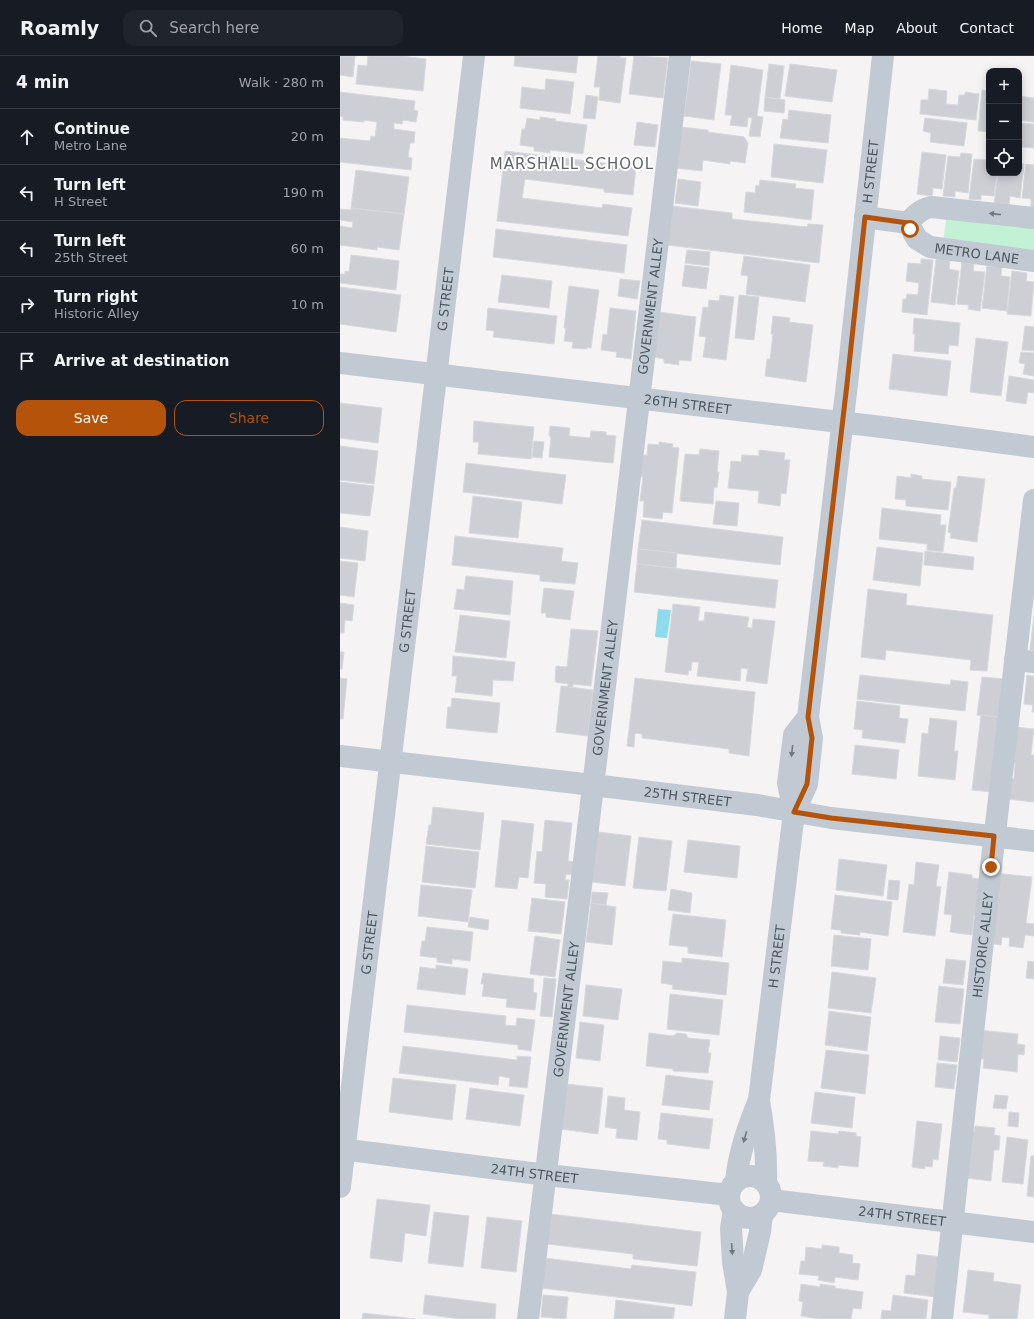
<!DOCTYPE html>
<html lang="en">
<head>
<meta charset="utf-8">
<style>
  :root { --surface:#171b24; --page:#20242c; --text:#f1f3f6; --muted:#9ea1a6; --line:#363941; --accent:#b45309 }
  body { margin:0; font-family:"DejaVu Sans",sans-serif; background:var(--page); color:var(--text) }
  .controls { position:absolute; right:12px; top:12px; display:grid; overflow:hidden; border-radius:8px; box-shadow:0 2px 10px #0003 }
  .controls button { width:36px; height:36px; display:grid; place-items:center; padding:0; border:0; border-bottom:1px solid var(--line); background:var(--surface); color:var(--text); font:20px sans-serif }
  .stop { position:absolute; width:12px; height:12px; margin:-9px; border:3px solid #b45309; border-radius:50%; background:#fff }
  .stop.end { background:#b45309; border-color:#fff; box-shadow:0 1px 4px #0008 }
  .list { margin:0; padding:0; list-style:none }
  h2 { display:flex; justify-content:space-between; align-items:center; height:52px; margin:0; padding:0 16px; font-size:17px }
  h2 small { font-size:13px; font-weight:400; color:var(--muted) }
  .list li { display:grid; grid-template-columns:26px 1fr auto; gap:12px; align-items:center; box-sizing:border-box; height:56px; padding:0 16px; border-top:1px solid var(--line) }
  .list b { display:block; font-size:15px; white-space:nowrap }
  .list p { margin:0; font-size:13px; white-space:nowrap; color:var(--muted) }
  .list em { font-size:13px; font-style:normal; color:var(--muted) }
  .actions { display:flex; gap:8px; padding:12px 16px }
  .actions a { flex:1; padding:9px 0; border:1px solid var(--accent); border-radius:12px; text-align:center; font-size:14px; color:var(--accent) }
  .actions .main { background:var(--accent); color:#fff }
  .icon { flex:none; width:22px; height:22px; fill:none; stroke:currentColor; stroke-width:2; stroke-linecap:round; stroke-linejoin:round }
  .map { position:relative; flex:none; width:694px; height:1263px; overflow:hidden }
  header { display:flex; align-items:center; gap:24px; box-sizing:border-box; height:56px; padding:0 20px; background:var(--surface); border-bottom:1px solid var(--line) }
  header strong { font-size:19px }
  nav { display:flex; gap:22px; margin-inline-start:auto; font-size:14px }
  .search { width:280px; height:36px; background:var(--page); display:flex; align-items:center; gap:10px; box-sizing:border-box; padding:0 14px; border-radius:12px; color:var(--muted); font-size:15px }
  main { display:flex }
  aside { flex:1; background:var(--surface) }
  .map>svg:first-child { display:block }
  .green { fill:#c3f1d5 }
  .water { fill:#90daee }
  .building { fill:#cdcfd5; stroke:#d7d9de }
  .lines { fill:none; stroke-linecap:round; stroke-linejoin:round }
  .minor { stroke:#c1cad2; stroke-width:22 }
  .oneway { fill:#6e7983 }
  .route { stroke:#b45309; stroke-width:5 }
  .labels { text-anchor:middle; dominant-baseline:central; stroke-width:4; stroke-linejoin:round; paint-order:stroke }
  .street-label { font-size:13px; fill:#4a5661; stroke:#fff }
  .quarter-label { font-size:15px; letter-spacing:1px; fill:#5f6368; stroke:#fff }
</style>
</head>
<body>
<header>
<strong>Roamly</strong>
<div class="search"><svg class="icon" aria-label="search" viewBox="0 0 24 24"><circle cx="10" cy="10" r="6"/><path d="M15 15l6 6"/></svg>Search here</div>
<nav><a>Home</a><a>Map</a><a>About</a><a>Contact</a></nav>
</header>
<main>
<aside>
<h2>4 min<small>Walk · 280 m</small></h2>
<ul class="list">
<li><svg class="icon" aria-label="ahead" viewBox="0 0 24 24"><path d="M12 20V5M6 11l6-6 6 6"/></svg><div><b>Continue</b><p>Metro Lane</p></div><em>20 m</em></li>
<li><svg class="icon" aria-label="left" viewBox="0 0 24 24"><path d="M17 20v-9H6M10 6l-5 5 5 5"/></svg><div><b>Turn left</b><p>H Street</p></div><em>190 m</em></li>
<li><svg class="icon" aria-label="left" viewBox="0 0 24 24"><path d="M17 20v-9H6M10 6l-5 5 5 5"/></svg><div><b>Turn left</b><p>25th Street</p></div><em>60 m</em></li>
<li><svg class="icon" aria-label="right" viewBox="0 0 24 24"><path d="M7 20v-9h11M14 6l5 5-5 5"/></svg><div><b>Turn right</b><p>Historic Alley</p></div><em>10 m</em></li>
<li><svg class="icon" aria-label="arrive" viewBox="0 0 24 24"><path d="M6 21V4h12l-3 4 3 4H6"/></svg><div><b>Arrive at destination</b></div></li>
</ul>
<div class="actions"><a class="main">Save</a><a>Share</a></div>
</aside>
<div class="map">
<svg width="694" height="1263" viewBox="0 0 694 1263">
  <rect width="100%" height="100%" fill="#f5f3f3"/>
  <path class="green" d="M607,158L694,169V198L603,186Z"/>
  <path class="water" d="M318,553L331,554L327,582L315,581Z"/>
  <g class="building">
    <path d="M0,0H15L13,21L0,19Z"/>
    <path d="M28,0H61L86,3L83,35L16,28L18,9L27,10Z"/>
    <path d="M175,0H238L236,17L174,10Z"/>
    <path d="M258,0H280V2H286L280,47L259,44L260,31H254Z"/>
    <path d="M294,0L328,2L323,42L289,38Z"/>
    <path d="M351,5L381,8L374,64L344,60Z"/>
    <path d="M429,8L444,10L440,43L425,41Z"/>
    <path d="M450,8L497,14L492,46L445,40Z"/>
    <path d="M391,9L423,14L417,60L423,61L420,81L409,80L412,62L408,61L407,71L390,69L392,59H385Z"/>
    <path d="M206,23L234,26L230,58L180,52L182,31L205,34Z"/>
    <path d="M589,33L607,35L606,48L618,49L619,39H625V36L639,38L636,64L580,58L581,44H588Z"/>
    <path d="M642,34L649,35V76L638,75Z"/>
    <path d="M0,36L75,45L74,54L78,55L76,66L63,64L62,68L54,67V73L75,76L74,87H70L68,101L72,102L71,114L0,106V82L30,85L31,80L35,81L37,66L24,64V66L3,64V61L0,60Z"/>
    <path d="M246,39L258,41L255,63L243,62Z"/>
    <path d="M679,40L694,42V66L679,64Z"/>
    <path d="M425,41L445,44L444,57L424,55Z"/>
    <path d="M449,54L491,59L488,87L440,82L443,63L448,64Z"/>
    <path d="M200,61L216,63L215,65L247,69L243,98L210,94V97L194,95V91L180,89L182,73H185L187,62L200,64Z"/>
    <path d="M585,62L627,67L624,90L590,86L591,77L583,75Z"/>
    <path d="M297,66L318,69L315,91L294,89Z"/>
    <path d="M679,67L694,68V92L679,91Z"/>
    <path d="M340,71L368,74V76L404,81L408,87L405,107L390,105V108L363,104L362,115L335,112Z"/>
    <path d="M434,88L487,94L483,127L431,121Z"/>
    <path d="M165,95L296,111L293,139L264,136V133L185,123L182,142L262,152L263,148L292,152L288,180L157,165Z"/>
    <path d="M582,96L606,99L602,133L593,132L592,140L577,138Z"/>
    <path d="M621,97L632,98L628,137L615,135V141L603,140L608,100L620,101Z"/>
    <path d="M647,100H649V117H657L654,140L641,139V144L629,143L634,103L646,104Z"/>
    <path d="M679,107L684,108L680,142L670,140L669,149L654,147L658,117H679Z"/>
    <path d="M686,108L694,109V151H691V143L682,142Z"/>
    <path d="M16,114L69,121L64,158L11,152Z"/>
    <path d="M338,123L361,126L358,150L335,147Z"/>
    <path d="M420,124L456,128L455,132L474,134L471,164L404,156L406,136L415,137L416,129L419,130Z"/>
    <path d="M332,150L392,157V163L467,171L468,168L483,169L479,207L327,189Z"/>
    <path d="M11,152L64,158L59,194L37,191V194L0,189V170L12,172L13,166L0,164V153L11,154Z"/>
    <path d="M156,173L287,189L284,217L153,201Z"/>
    <path d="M347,194L370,196L369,210L345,207Z"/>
    <path d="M11,199L59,205L56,234L0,227V218H5V215L9,216Z"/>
    <path d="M404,200L470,209L465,246L406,238L408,220L401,219Z"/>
    <path d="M581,203L593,204L587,259L562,256L563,243H566L567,238L578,239L579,227L566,225L568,207L581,208Z"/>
    <path d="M596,203L610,205L609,213L619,215L615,249L591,246Z"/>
    <path d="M622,206L634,208L633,215L645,216L640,255L628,253L629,249L617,248Z"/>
    <path d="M345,209L369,212L366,233L342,230Z"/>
    <path d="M647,210L662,211L661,220L670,221L667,255L642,252Z"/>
    <path d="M672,215L687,217L686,225L694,226L691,260L667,258Z"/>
    <path d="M162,219L212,225L209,252L158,246Z"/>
    <path d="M280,223L300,225L297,243L278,240Z"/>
    <path d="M229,230L259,234L251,292L247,291V293L232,292L233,286L224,285L226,272H224Z"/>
    <path d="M0,231L61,239L56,276L0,268Z"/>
    <path d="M380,239L394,241L386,304L363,301L366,281L359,280L363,251L368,252L369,244L379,245Z"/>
    <path d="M399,239L419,241L414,284L395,282Z"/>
    <path d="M148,252L217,260L214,288L153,281L154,275L146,274Z"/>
    <path d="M270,252L296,255L291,303L276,301L277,296L261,294L263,278L267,279Z"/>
    <path d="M319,256L356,261L351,305L339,304V309L324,307V303L314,301Z"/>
    <path d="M433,260L450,262L449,266L473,269L466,326L425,320L427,303H430L433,278H431Z"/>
    <path d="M574,262L620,267L618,290L609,289L608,298L574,295L575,278H573Z"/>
    <path d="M685,270L694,271V295L682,294Z"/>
    <path d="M636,282L668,286L661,340L630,336Z"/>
    <path d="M681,296L694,297V320L683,318L685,308L679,307Z"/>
    <path d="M553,298L611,305L607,340L549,333Z"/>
    <path d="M669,320L694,324V337L688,336L686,348L666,345Z"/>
    <path d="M0,347L42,352L38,387L0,382Z"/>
    <path d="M134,365L194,371L191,403L138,398L139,386H133Z"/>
    <path d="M210,370L230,372L229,380L250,382L251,375L266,376V379L276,380L273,407L209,401L211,382L209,379Z"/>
    <path d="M194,385L204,386L202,402L192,401Z"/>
    <path d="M319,386L333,388L332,391L339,392L332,457L323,456L322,463L303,461L304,445H300L303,421H300L302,399H307L308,388L319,389Z"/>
    <path d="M0,390L38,395L34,428L0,424Z"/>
    <path d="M360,393L379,395L377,416H379L377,432L374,431L373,448L340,445L345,398L359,399Z"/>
    <path d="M419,394L445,397L444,404H450L446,438L441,437L440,450L418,447L419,435L388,432L391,405L401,406L402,399L419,400Z"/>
    <path d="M126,407L226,419L222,448L123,436Z"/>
    <path d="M571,418L582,420V423L611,426L608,454L566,450V444L555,443L557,420L571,422Z"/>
    <path d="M618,420L645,423L637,486L610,482L611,477L608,476L614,432H616Z"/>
    <path d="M0,426L34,430L30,460L0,457Z"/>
    <path d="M133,440L182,446L178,482L129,477Z"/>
    <path d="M376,445L399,447L397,470L373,468Z"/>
    <path d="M542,452L601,459L600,469H606L603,496L587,494V488L539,483Z"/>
    <path d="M302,464L443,481L440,509L298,493Z"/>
    <path d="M0,471L28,475L25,505L0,502Z"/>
    <path d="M115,480L223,492L221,505L238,507L235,528L200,525V519L112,509Z"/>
    <path d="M537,491L583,497L580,530L533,524Z"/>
    <path d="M298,493L337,497L336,512L297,508Z"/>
    <path d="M585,495L634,501L633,514L584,509Z"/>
    <path d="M0,505L18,507L14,541L0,539Z"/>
    <path d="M297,508L438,524L435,552L294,536Z"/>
    <path d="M126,520L173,525L170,559L114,553L117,533L124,534Z"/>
    <path d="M204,532L234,535L230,564L206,561V557H201Z"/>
    <path d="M528,533L567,538L566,549L653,559L647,615L630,614L631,604L546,594L545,604L521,601Z"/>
    <path d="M0,547L14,549L12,565L5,564L4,577H0Z"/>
    <path d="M333,548L360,551L358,565H364L365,556L409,561L407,571L412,572L413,563L435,565L427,628L406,625L408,613L401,612L400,625L357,620L359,606H352L351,615L349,614L348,619L325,616Z"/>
    <path d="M120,559L170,565L166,602L115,596Z"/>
    <path d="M694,560V595L690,594Z"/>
    <path d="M231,573L258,575L251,630L233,628V632L228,631V628L215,626L216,610L227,611Z"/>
    <path d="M0,596H4L2,613H0Z"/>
    <path d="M113,600L175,606L173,625L153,624L152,640L115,636L117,620H112Z"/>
    <path d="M520,619L610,629L611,624L628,626L625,655L517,643Z"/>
    <path d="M687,619L694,620V656H692L693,649L684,648Z"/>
    <path d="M642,621L665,623L660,661L637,659Z"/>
    <path d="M0,622L7,623L3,663H0Z"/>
    <path d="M295,622L415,636L409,700L389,697V693L302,682V678L295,677L294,691L287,690Z"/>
    <path d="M221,630L253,634L248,680L216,676Z"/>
    <path d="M112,642L160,647L157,677L106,672L108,651H111Z"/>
    <path d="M517,645L560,650L559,662L568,663L565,687L522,682L523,674L514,673Z"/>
    <path d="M641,659L660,661L652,736L632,734Z"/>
    <path d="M590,662L617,665L614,695H618L615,724L578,720L582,677L588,678Z"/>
    <path d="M675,671L694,673L691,699H694V746L666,743L668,722L674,723L675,707L670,706Z"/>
    <path d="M515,689L559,694L556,723L512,718Z"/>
    <path d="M93,751L144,757L140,794L86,788L89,769H91Z"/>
    <path d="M162,764L194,768L188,822L179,821L177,833L155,831Z"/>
    <path d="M205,764L232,767L228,805L234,806L232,819L226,818L225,824H229L227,843L205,841L206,828L194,827L197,795L202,796Z"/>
    <path d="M258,776L291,780L285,830L252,826Z"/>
    <path d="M299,781L332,785L326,835L293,832Z"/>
    <path d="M348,784L400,790L397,822L344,816Z"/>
    <path d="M86,790L139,796L135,832L82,826Z"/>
    <path d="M499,803L547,809L543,840L496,834Z"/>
    <path d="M576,806L599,809L596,830L601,831L595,880L563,876L569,828L574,829Z"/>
    <path d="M609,816L632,819V822L641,823L637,859H634L632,879L610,876L612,859L604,858Z"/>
    <path d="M655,817L692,821L686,867L694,868V880L685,879L683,892L669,890L670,882L662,881L661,889L648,887Z"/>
    <path d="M549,824L560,825L558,844L547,843Z"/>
    <path d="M81,829L132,834L128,866L78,860Z"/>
    <path d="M331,833L352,837L350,857L328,854Z"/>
    <path d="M252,836L268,837L266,849L251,847Z"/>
    <path d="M495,839L552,846L548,880L520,876V879L501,877V874L491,873Z"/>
    <path d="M192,842L225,846L221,878L188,875Z"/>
    <path d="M251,847L276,851L272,889L246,886Z"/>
    <path d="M333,858L386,864L382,901L348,897V891L329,889Z"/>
    <path d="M130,861L149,864L148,874L128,871Z"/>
    <path d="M87,871L133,876L130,905L112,903V908L97,906V902L80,900L82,885H85Z"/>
    <path d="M494,879L531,883L528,914L491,910Z"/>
    <path d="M195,880L220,884L215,921L190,918Z"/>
    <path d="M342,902L389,907L386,939L332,933L333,929L321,927L323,905L342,907Z"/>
    <path d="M606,903L626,905L623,929L603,927Z"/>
    <path d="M688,905L694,906V923L686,922Z"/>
    <path d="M96,909L128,913L125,939L77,933L80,911L96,913Z"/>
    <path d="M492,916L536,922L531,957L488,952Z"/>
    <path d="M143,917L194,923L193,936L197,937L195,954L166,951L167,943L142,940L144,928H141Z"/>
    <path d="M204,922L216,923L212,961L200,960Z"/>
    <path d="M246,929L282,933L278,964L243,960Z"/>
    <path d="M599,930L624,933L620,968L595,966Z"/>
    <path d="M330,938L383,944L379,979L327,973Z"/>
    <path d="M67,949L166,960L165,969L176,970L177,962L195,964L191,995L178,993V989L64,976Z"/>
    <path d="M489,955L531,961L527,995L485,989Z"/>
    <path d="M240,966L264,969L260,1005L236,1002Z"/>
    <path d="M639,974L678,978L677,988L685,989L684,999L678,998L677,1016L643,1012L644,1003L636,1002Z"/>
    <path d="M309,977L333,980L337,977L346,978L348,982L370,984L368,997H371L368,1017L333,1015V1013L306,1010Z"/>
    <path d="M600,980L620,982L617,1006L598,1004Z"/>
    <path d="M63,990L177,1004V1000L191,1001L187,1032L169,1030L170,1022L159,1020L158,1029L59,1017Z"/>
    <path d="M486,994L529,999L525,1038L481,1032Z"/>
    <path d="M597,1007L617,1009L614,1033L595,1031Z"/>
    <path d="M326,1019L373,1025L369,1054L322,1049Z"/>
    <path d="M53,1022L116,1029L112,1064L49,1056Z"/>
    <path d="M226,1028L263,1032L258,1078L220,1073Z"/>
    <path d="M130,1032L184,1039L180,1070L126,1063Z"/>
    <path d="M475,1036L515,1041L512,1072L471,1067Z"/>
    <path d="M655,1039L668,1040L666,1053L653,1052Z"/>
    <path d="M268,1040L285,1042L284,1054L300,1056L297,1084L276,1082L277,1073L265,1071Z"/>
    <path d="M669,1056L679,1057L678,1071L668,1070Z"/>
    <path d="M321,1057L373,1063L369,1093L327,1088V1084L318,1083Z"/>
    <path d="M577,1065L602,1068L598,1104L593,1103L592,1111L585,1110V1113L572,1111Z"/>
    <path d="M635,1070L655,1072L654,1079L660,1080L659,1094H654L651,1125L626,1122L631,1075L634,1076Z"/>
    <path d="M471,1075L498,1078L499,1075L516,1077V1080L521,1081L518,1111L498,1109V1112L483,1110L484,1106L468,1105Z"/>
    <path d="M667,1081L688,1084L683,1128L662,1126Z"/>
    <path d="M691,1100H694V1141L687,1140Z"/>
    <path d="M37,1143L90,1149L86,1180L65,1177L62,1206L30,1202Z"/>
    <path d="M94,1156L129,1160L123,1211L88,1207Z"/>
    <path d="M210,1158L361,1176L357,1210L293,1203V1198L207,1188Z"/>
    <path d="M147,1161L182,1165L176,1216L141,1212Z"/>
    <path d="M482,1189L499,1191V1197L513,1199L512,1207L520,1208L518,1224L495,1221L494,1227L478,1224L479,1220L459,1218L461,1205H465L466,1191L482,1193Z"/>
    <path d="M577,1198L601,1201L596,1241L564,1237L566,1219L575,1220Z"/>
    <path d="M205,1202L291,1213L292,1209L356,1216L352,1250L201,1232Z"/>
    <path d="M628,1214L654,1217L653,1225L681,1229L677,1263H649V1259L623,1256Z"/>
    <path d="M461,1228L480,1231V1228L495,1230V1232L523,1236L521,1253L513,1252L511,1263H479L461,1260L463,1246L459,1245Z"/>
    <path d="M85,1239L156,1248L155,1263H120L83,1258Z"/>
    <path d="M203,1239L228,1241L226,1263L201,1261Z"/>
    <path d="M553,1239L588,1244L586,1263H541L542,1254L551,1255Z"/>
    <path d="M276,1244L335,1252L333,1263H274Z"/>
    <path d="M23,1257L75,1263H22Z"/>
  </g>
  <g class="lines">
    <g class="minor">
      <path d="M525,161L568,167"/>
      <path id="s1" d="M694,162L591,151C581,153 575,159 568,167L577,183L590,191L694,205"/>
      <path id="s2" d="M0,307L542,371L694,391"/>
      <path d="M675,604L694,606"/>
      <path id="s3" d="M0,700L253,729L417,749L491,762L694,785"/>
      <path d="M454,756L448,727L454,679L468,661"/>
      <path d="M419,1045C424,1073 427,1099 426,1127"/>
      <path id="s4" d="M0,1093L207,1119L389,1139"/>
      <circle cx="410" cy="1141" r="21"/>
      <path id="s5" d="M396,1125C399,1096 408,1071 419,1044L454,756L467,728L472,682L468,661L507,328L543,0"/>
      <path id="s6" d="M0,1131L134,0"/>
      <path id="s7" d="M431,1144L694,1176"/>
      <path d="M394,1154L391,1172L393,1206L398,1236L395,1263"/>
      <path d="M398,1236L411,1214L420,1176L422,1159"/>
      <path id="s8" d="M188,1263L249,764L340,0"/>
      <path id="s9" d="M602,1263L651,811L694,444"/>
    </g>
  </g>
  <defs><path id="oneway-solid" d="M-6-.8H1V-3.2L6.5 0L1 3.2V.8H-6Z"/></defs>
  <g class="oneway">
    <use href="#oneway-solid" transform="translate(655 158) rotate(-174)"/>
    <use href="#oneway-solid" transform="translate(452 695) rotate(96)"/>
    <use href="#oneway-solid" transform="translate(405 1081) rotate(106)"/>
    <use href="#oneway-solid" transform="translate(392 1193) rotate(86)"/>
  </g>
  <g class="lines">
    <path class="route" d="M570,173L568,167L525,161L507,328L468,661L472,682L467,728L454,756L491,762L654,780L651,811"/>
  </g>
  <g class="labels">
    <g class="street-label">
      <text stroke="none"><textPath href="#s5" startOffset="1022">H STREET</textPath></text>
      <text stroke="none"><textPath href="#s1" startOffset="213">METRO LANE</textPath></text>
      <text stroke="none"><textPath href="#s6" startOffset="894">G STREET</textPath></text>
      <text stroke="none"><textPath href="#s8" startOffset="1020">GOVERNMENT ALLEY</textPath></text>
      <text stroke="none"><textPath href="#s2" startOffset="350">26TH STREET</textPath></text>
      <text stroke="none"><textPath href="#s6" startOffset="570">G STREET</textPath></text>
      <text stroke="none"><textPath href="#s8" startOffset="636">GOVERNMENT ALLEY</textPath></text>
      <text stroke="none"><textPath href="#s3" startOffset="350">25TH STREET</textPath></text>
      <text stroke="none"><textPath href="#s6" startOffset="246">G STREET</textPath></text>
      <text stroke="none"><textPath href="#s9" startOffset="376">HISTORIC ALLEY</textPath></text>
      <text stroke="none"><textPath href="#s5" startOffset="229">H STREET</textPath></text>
      <text stroke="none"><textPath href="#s8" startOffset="312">GOVERNMENT ALLEY</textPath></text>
      <text stroke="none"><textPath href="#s4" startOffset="196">24TH STREET</textPath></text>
      <text stroke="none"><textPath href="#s7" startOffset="132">24TH STREET</textPath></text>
    </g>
    <g class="quarter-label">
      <text x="232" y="108">MARSHALL SCHOOL</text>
    </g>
  </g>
</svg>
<div class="controls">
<button>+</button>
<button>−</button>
<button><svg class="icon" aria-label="locate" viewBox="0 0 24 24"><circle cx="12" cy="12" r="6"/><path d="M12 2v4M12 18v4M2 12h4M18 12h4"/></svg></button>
</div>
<div class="stop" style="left:570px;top:173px"></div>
<div class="stop end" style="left:651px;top:811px"></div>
</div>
</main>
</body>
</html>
